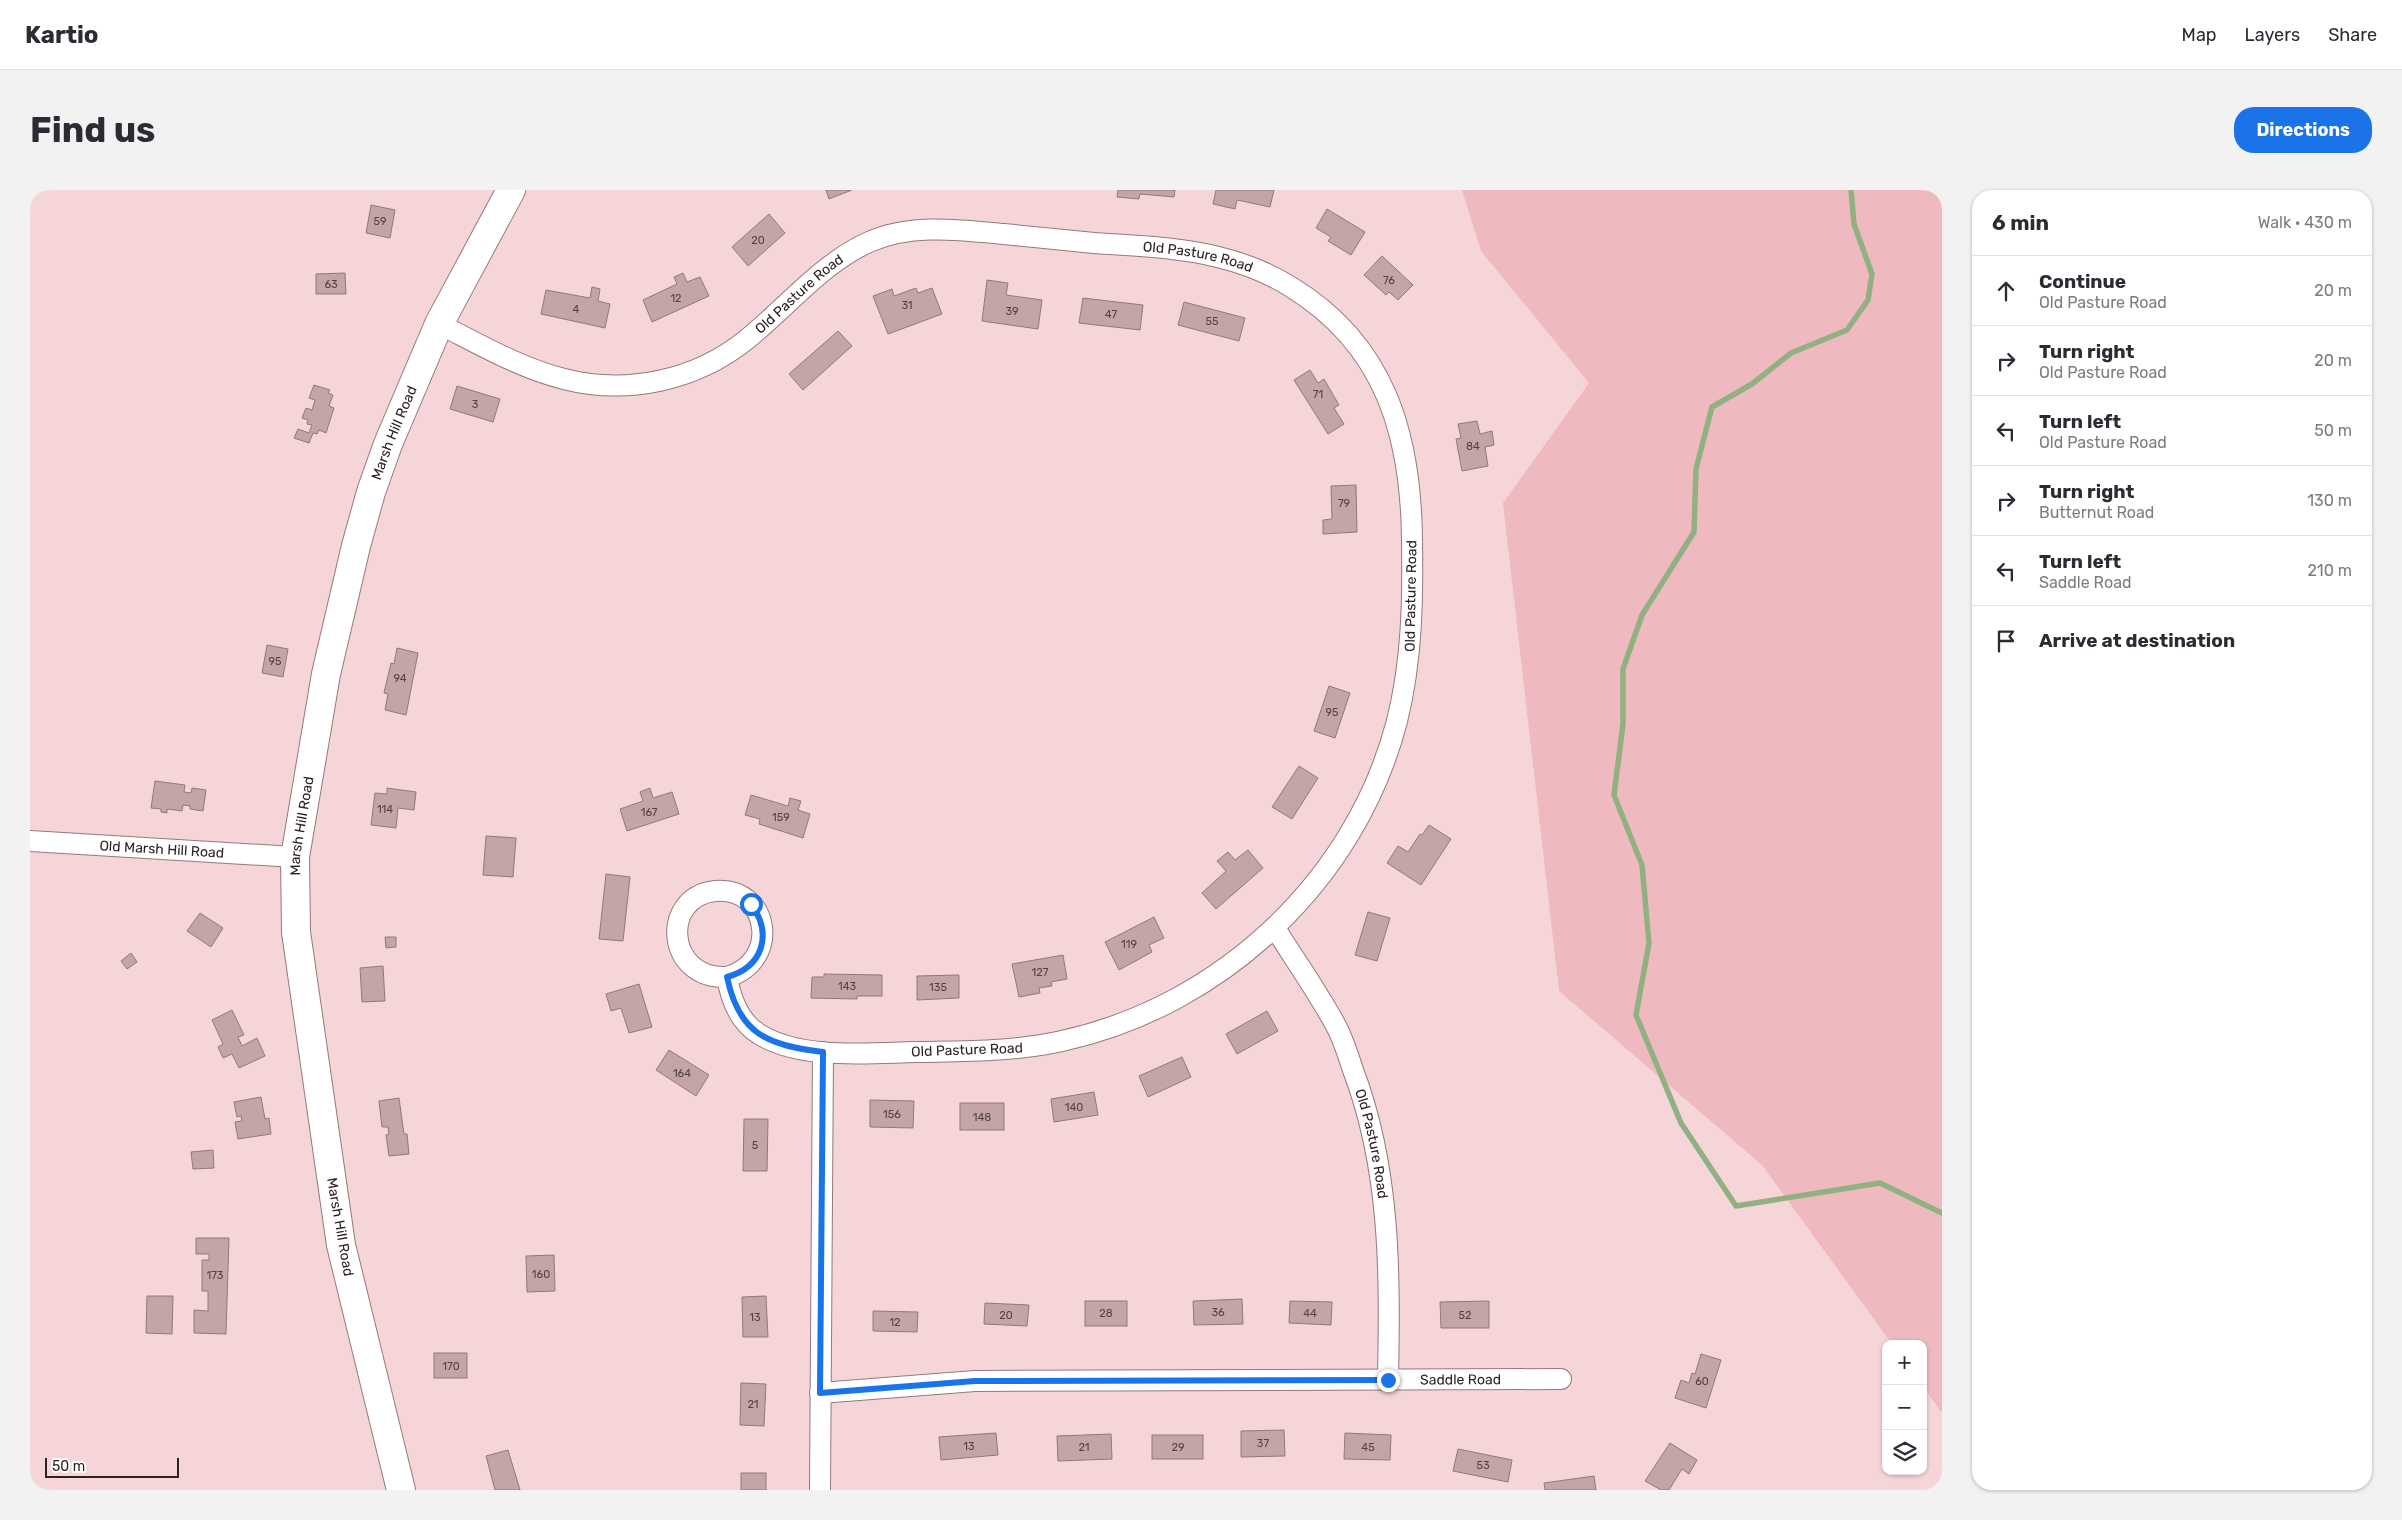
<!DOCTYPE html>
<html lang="en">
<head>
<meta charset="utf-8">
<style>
  :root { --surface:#fff; --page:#f2f2f3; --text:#2b2b33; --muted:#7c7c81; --line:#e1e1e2; --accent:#1a73e8 }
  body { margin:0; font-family:Rubik,sans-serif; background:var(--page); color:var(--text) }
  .controls { position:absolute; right:15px; bottom:15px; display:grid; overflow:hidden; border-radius:10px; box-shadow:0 1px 4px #0004 }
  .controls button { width:45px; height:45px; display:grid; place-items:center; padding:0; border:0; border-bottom:1px solid var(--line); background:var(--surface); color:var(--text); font:25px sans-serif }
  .scale { position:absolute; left:15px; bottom:12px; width:134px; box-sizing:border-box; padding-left:5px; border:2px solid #2e2123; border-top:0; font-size:14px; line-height:18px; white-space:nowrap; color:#2e2123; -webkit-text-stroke:4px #fff; paint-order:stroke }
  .stop { position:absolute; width:15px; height:15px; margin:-11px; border:4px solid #1a73e8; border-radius:50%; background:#fff }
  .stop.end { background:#1a73e8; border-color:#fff; box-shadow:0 1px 5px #0008 }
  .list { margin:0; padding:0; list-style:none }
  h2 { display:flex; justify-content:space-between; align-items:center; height:65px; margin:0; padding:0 20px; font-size:21px }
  h2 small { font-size:16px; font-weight:400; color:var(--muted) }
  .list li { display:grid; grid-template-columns:32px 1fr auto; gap:15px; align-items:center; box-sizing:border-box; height:70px; padding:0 20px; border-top:1px solid var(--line) }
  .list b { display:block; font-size:19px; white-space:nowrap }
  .list p { margin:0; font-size:16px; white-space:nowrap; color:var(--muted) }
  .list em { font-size:16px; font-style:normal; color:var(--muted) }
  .icon { flex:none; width:28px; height:28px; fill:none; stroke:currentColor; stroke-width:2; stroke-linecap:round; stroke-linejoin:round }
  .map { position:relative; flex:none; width:1912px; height:1300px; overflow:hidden; border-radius:20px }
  header { display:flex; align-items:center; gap:30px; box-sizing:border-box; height:70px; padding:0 25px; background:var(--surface); border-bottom:1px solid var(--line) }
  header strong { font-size:24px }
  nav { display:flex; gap:28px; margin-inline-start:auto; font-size:18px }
  .intro { display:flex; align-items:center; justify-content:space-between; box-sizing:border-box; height:120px; padding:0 30px }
  h1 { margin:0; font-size:35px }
  .button { padding:12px 22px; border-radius:20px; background:var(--accent); color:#fff; font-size:18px; font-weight:700 }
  main { display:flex; gap:30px; padding:0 30px }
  aside { flex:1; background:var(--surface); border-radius:20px; box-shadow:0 1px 4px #0004 }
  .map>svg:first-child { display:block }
  .green { fill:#eebac0 }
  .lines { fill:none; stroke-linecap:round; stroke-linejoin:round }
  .stream { stroke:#92b183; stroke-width:5.5 }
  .building { fill:#c3a4a7; stroke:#94777a }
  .street-casing { stroke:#96787b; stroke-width:22 }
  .secondary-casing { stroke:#96787b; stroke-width:30 }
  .street { stroke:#fff; stroke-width:20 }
  .secondary { stroke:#fff; stroke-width:28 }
  .route { stroke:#1a73e8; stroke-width:6 }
  .labels { text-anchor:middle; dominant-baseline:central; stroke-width:4.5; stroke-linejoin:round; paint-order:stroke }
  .number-label { font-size:11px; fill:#534244 }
  .street-label { font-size:14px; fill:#2e2123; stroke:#fff }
</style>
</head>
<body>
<header>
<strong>Kartio</strong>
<nav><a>Map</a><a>Layers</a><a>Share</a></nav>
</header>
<div class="intro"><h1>Find us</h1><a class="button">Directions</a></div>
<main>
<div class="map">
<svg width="1912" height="1300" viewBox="0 0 1912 1300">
  <rect width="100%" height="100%" fill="#f6d5d8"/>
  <path class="green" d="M1432,0H1912V1223L1893,1197V1154H1862L1732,975L1529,801L1473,313L1559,193L1451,61Z"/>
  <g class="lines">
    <path class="stream" d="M1821,0L1824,34L1842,84L1838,110L1817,140L1761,163L1722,194L1682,217L1666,279L1664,342L1612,425L1593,479V534L1584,605L1612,675L1619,753L1606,825L1651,933L1706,1016L1850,993L1912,1023"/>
  </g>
  <g class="building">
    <path d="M796,0H822L799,9Z"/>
    <path d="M1088,0H1145L1144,7L1110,4L1109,9L1087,7Z"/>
    <path d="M1186,0H1244L1240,17L1207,10L1205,19L1183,14Z"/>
    <path d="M341,15L365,20L360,48L336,43Z"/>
    <path d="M1297,19L1335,42L1321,65L1298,51L1301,47L1286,38Z"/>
    <path d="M739,24L755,43L718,76L702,57Z"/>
    <path d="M1352,66L1383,95L1368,110L1359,102L1356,105L1334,85Z"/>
    <path d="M315,83L316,104H286V84Z"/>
    <path d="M653,83L657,92L670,87L679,106L622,132L613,110L647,94L644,87Z"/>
    <path d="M957,90L978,93L976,105L1012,110L1008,139L952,131Z"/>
    <path d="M562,97L570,99L568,111L580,114L575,138L511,124L516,100L560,108Z"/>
    <path d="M886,98L888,103L902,98L912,124L858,144L843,106L862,99L864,106Z"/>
    <path d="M1053,108L1113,115L1110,140L1049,133Z"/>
    <path d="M1154,112L1215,128L1209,151L1148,135Z"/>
    <path d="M808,141L822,156L773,200L759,184Z"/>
    <path d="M1280,180L1288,193L1294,189L1309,215L1304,218L1314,234L1298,244L1264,190Z"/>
    <path d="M284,195L300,200L298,203L303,205L299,216L304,218L296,243L289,240L287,244L283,243L279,253L264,248L268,239L279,243L282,235L277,234L278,230L272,228L276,218L282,220L285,210L279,208Z"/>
    <path d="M427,196L470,209L463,232L420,219Z"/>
    <path d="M1447,231L1450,244L1462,241L1464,255L1455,257L1458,276L1432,281L1426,249L1431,248L1428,234Z"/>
    <path d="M1326,295L1327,342L1293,344V330L1302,329L1301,296Z"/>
    <path d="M237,455L258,459L253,487L232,483Z"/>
    <path d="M367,458L388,463L376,525L355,520L358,504L354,503L361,473L364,474Z"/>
    <path d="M1299,496L1320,503L1305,548L1284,541Z"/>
    <path d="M1269,576L1288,588L1262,629L1242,617Z"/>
    <path d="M125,591L155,595L154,602L161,603L162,598L176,600L173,621L160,619V616L153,615L152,621L137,619V623L131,622V619L121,618Z"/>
    <path d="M357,598L386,602L384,620L368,618L366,638L341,635L345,603L357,604Z"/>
    <path d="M620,598L623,608L642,602L649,624L597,641L590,619L613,611L610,602Z"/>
    <path d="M721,605L758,616L760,608L771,611L768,620L780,624L773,648L729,634L730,629L715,625Z"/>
    <path d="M1399,635L1421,649L1391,695L1357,673L1368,656L1378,662L1390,644L1392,645Z"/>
    <path d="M456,646L486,648L483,687L453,685Z"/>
    <path d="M1218,660L1233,678L1186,719L1172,703L1196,681L1187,671L1198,662L1205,670Z"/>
    <path d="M576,684L600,687L593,751L569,749Z"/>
    <path d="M1338,722L1360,728L1347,771L1325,765Z"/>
    <path d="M170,723L193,738L181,757L157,741Z"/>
    <path d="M1124,727L1134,748L1119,755L1122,762L1089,780L1075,752Z"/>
    <path d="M355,747H366V757L356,758Z"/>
    <path d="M101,763L107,772L97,779L91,771Z"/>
    <path d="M1033,765L1037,789L1021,792L1022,796L1009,798L1010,803L989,807L982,774Z"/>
    <path d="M353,776L355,811L332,812L330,778Z"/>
    <path d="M794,784L852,785V806H827V809L781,808L782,787H794Z"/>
    <path d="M929,785V808L887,810V786Z"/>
    <path d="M609,794L622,837L599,843L591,818L581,821L576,804Z"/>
    <path d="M202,820L214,845L208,847L212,856L227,848L235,866L209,878L202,864L193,868L188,857L193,854L182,830Z"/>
    <path d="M1237,821L1248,841L1207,864L1196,844Z"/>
    <path d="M639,860L679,885L666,906L626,880Z"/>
    <path d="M1152,867L1161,887L1118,907L1109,886Z"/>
    <path d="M1064,902L1068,925L1024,932L1021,909Z"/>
    <path d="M231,907L235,929L239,928L241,944L208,949L205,932L212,931L211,926L207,927L204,912Z"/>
    <path d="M369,908L374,944H377L379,964L359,966L356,945L359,944L358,937H352L349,911Z"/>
    <path d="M840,910L884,911L883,938L840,937Z"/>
    <rect x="930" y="913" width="44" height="27"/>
    <path d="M714,929H738L737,981H713Z"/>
    <path d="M183,960L184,978L163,979L161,962Z"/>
    <path d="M166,1048H199L196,1144L164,1143V1120L178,1121V1101H172V1070H179V1064H166Z"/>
    <path d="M524,1065L525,1101L497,1102L496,1066Z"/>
    <path d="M117,1106H143L142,1144L116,1143Z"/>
    <path d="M736,1106L738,1147H713L712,1107Z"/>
    <path d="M1212,1109L1213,1134L1164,1135L1163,1111Z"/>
    <rect x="1055" y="1111" width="42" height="25"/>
    <path d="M1260,1111L1302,1112L1301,1135L1259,1133Z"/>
    <path d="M1459,1111V1138H1411L1410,1112Z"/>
    <path d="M955,1113L999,1115L997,1136L954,1134Z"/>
    <path d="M843,1121L888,1122L887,1142L843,1141Z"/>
    <rect x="404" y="1163" width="33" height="25"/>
    <path d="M1671,1164L1691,1170L1676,1218L1645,1208L1651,1190L1659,1193L1662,1183L1665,1184Z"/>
    <path d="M711,1193L736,1194L734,1236L710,1235Z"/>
    <path d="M1254,1240L1255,1266L1211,1267V1241Z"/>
    <path d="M966,1243L968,1265L911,1270L909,1247Z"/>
    <path d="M1315,1243L1361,1245L1360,1270L1314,1269Z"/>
    <path d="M1081,1244L1082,1269L1028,1271L1027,1246Z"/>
    <rect x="1122" y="1245" width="51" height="24"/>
    <path d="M1640,1253L1667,1270L1659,1284L1652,1279L1639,1300H1631L1615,1291Z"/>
    <path d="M1428,1259L1482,1270L1478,1292L1423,1281Z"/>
    <path d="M478,1260L490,1300H465L456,1266Z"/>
    <rect x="711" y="1283" width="25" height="17"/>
    <path d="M1564,1286L1566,1300H1515L1514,1293Z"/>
  </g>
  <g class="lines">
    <defs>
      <g id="street">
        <path id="s1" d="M409,134C449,154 490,178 534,189C596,205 665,191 716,150C756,118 792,73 839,52C881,33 930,40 974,44C1004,47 1034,50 1064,53C1105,56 1148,57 1188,67C1213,73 1239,83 1261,97C1356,155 1381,246 1382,350C1383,411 1382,471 1367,531C1326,690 1192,816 1032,851C983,862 935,861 885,862C839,863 770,870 729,844C709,832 701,810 697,787C751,772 740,696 685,701C630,707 636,790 697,787"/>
        <path id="s2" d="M0,651L265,667"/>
        <path id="s3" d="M1245,738C1265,770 1287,801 1305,834C1313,848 1318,865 1323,880C1361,980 1360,1084 1358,1190"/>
        <path id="s4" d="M790,1203L945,1191L1531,1189"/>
        <path d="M790,1300L793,862"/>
      </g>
      <g id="secondary">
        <path id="s5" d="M371,1300L311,1055L266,742L265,667L296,484L326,356L341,302L358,254L409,134L481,0"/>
      </g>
    </defs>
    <use href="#street" class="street-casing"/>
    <use href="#secondary" class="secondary-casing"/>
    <use href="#street" class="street"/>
    <use href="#secondary" class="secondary"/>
  </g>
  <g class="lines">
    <path class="route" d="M721,714C743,744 733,777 697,787C709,845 738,855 793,862L790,1203L945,1191L1358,1190"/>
  </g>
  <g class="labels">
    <g class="number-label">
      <text x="350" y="31">59</text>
      <text x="728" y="50">20</text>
      <text x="1359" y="90">76</text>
      <text x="301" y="94">63</text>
      <text x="646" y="108">12</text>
      <text x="877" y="115">31</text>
      <text x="546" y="119">4</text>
      <text x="982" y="121">39</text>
      <text x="1081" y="124">47</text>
      <text x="1182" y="131">55</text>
      <text x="1288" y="204">71</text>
      <text x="445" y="214">3</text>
      <text x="1443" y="256">84</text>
      <text x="1314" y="313">79</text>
      <text x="245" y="471">95</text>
      <text x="370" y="488">94</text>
      <text x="1302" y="522">95</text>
      <text x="355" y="619">114</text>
      <text x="619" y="622">167</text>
      <text x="751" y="627">159</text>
      <text x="1099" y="754">119</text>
      <text x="1010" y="782">127</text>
      <text x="817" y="796">143</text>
      <text x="908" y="797">135</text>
      <text x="652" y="883">164</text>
      <text x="1044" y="917">140</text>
      <text x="862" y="924">156</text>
      <text x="952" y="927">148</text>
      <text x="725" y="955">5</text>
      <text x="511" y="1084">160</text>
      <text x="185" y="1085">173</text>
      <text x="1188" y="1122">36</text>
      <text x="1076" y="1123">28</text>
      <text x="1280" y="1123">44</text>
      <text x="976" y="1125">20</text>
      <text x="1435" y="1125">52</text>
      <text x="725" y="1127">13</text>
      <text x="865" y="1132">12</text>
      <text x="421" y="1176">170</text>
      <text x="1672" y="1191">60</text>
      <text x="723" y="1214">21</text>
      <text x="1233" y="1253">37</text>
      <text x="939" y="1256">13</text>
      <text x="1054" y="1257">21</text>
      <text x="1148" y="1257">29</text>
      <text x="1338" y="1257">45</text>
      <text x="1453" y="1275">53</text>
    </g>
    <g class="street-label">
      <text stroke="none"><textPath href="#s1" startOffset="820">Old Pasture Road</textPath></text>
      <text stroke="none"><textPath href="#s1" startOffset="400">Old Pasture Road</textPath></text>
      <text stroke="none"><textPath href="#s5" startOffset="1080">Marsh Hill Road</textPath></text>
      <text transform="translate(1381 406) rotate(-89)">Old Pasture Road</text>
      <text stroke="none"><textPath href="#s5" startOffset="675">Marsh Hill Road</textPath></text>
      <text stroke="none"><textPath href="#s2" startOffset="132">Old Marsh Hill Road</textPath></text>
      <text transform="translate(937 860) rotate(-2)">Old Pasture Road</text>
      <text stroke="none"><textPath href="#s3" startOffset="239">Old Pasture Road</textPath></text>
      <text transform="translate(310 1037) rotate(80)">Marsh Hill Road</text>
      <text stroke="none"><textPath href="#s4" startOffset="641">Saddle Road</textPath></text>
    </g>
  </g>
</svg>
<div class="controls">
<button>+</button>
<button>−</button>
<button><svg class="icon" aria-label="layers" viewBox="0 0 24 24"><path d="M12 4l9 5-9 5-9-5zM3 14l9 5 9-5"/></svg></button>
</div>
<div class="scale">50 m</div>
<div class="stop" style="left:721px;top:714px"></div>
<div class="stop end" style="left:1358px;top:1190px"></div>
</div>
<aside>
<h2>6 min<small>Walk · 430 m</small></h2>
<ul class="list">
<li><svg class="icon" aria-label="ahead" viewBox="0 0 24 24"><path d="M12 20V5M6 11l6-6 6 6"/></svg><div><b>Continue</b><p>Old Pasture Road</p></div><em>20 m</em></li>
<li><svg class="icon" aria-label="right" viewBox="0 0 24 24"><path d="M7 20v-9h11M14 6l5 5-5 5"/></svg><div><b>Turn right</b><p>Old Pasture Road</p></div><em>20 m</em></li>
<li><svg class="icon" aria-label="left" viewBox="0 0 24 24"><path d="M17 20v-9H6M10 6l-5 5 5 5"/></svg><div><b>Turn left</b><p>Old Pasture Road</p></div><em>50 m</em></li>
<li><svg class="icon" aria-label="right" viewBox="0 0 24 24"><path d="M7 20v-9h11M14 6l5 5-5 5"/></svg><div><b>Turn right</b><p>Butternut Road</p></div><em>130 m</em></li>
<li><svg class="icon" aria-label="left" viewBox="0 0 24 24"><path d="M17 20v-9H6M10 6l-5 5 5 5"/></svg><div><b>Turn left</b><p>Saddle Road</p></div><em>210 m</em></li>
<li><svg class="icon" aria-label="arrive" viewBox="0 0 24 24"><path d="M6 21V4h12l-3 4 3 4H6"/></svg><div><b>Arrive at destination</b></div></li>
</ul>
</aside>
</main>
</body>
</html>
